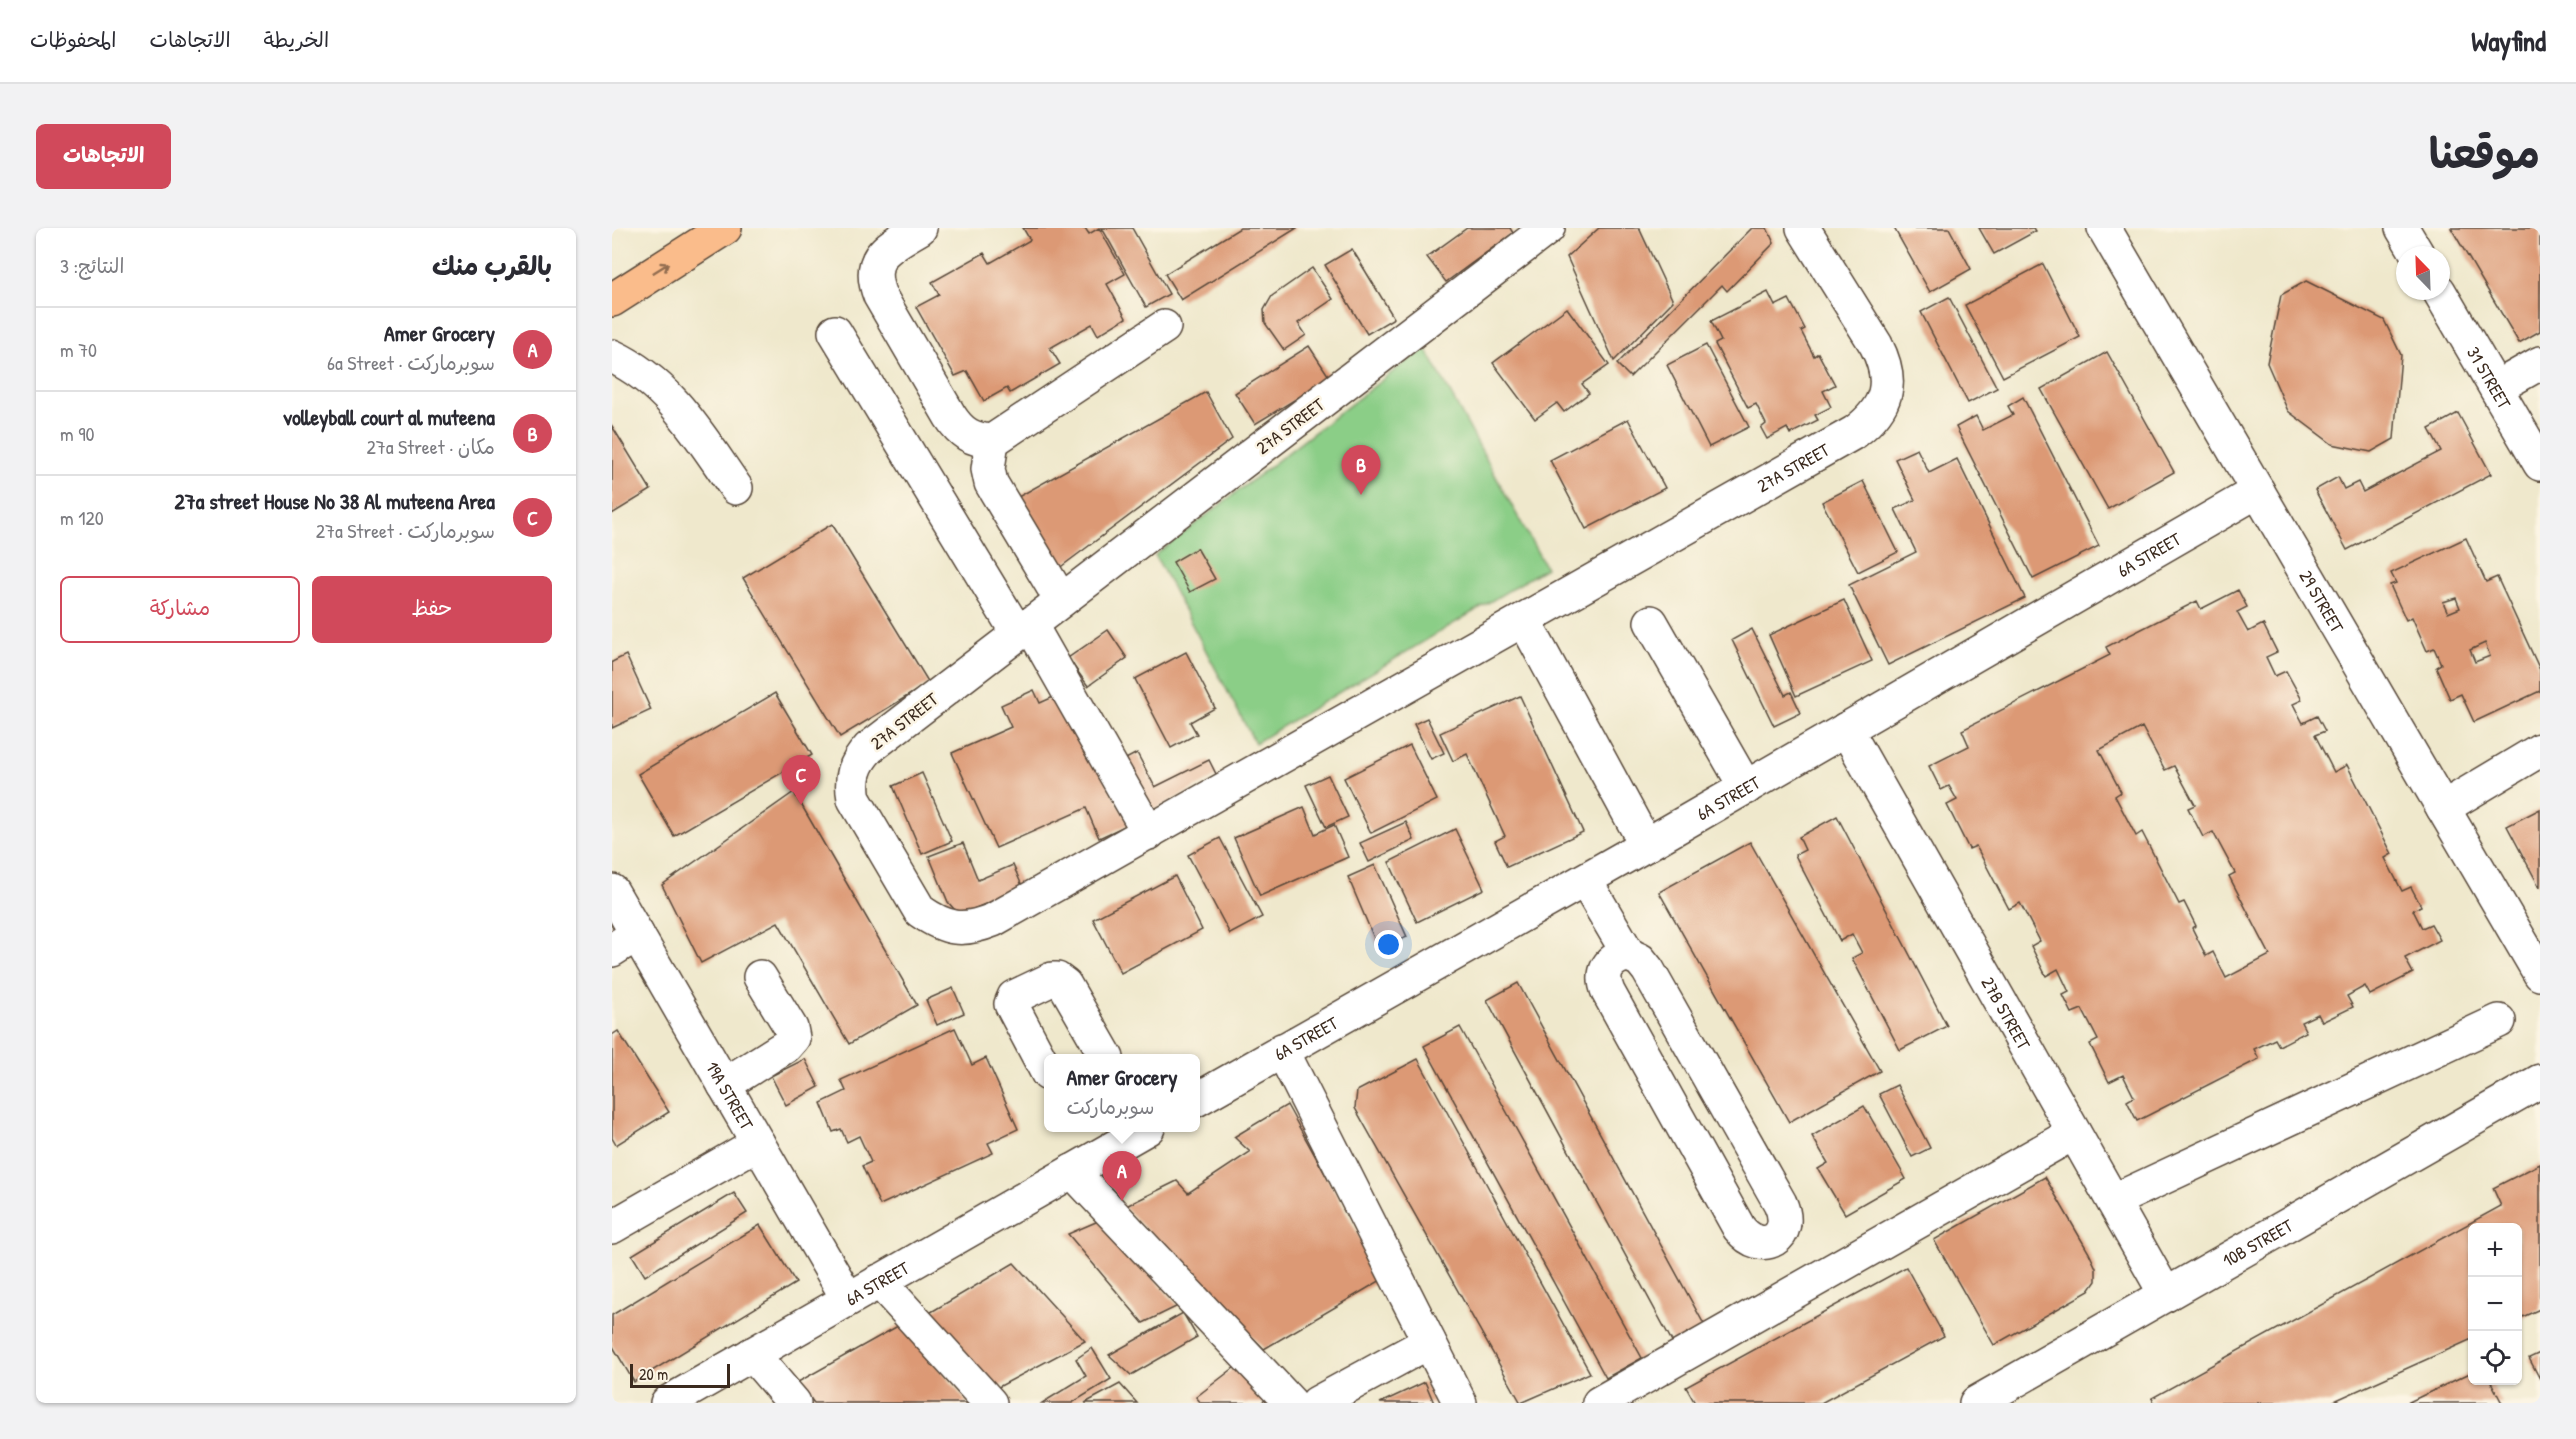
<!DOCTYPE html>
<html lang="ar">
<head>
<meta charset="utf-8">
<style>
  :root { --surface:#fff; --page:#f2f2f3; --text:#2b2b33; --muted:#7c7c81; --line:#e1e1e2; --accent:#d1495b }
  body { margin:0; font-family:"Patrick Hand","Playpen Sans Arabic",sans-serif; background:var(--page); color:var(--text); direction:rtl }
  .controls { position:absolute; right:18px; bottom:18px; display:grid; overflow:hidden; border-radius:9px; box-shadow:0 2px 4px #0004 }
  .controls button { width:54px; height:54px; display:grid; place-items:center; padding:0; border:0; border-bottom:2px solid var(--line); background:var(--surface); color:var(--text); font:30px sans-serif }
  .compass { position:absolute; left:1784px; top:18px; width:54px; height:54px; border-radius:50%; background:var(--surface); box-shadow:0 2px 4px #0004; rotate:337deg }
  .scale { position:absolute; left:18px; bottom:15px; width:100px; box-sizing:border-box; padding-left:6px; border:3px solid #3b2a1e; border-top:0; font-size:16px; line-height:21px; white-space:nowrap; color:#3b2a1e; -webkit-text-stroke:4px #fcf5e5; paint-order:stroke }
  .you { position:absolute; left:777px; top:717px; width:21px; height:21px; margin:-15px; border:4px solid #fff; border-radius:50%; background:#1a73e8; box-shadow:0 0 0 9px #1a73e833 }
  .badge { display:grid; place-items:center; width:39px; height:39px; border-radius:50%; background:var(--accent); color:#fff; font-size:20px; font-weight:700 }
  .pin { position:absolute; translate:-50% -50px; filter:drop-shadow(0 2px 3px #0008) }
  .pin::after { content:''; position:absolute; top:32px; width:21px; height:18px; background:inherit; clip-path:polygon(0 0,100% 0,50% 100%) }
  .popup { position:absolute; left:432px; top:826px; width:156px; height:78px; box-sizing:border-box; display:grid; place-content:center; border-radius:9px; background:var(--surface); filter:drop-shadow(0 2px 4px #0005); font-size:20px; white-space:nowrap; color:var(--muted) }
  .popup b { font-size:22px; color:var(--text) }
  .popup::after { content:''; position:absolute; left:50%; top:100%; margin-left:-12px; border:12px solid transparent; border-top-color:var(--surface) }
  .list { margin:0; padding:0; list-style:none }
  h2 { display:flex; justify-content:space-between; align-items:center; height:78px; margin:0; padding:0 24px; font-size:26px }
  h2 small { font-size:20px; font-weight:400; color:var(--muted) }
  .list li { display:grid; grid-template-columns:39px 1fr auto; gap:18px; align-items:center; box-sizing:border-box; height:84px; padding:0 24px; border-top:2px solid var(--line) }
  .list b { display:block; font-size:22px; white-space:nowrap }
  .list p { margin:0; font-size:20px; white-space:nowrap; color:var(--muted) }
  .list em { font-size:20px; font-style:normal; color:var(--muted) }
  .actions { display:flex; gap:12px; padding:18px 24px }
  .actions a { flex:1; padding:14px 0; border:2px solid var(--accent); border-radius:9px; text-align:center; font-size:21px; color:var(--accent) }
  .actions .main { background:var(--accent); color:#fff }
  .icon { flex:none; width:33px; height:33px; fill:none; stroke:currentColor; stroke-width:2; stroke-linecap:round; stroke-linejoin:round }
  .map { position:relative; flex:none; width:1928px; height:1175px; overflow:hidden; direction:ltr; border-radius:9px }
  header { display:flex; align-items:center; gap:36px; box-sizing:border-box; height:84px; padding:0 30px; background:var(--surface); border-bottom:2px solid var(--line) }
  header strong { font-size:28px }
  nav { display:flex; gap:33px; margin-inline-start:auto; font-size:21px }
  .intro { display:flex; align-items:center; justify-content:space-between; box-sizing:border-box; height:144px; padding:0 36px }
  h1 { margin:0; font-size:42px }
  .button { padding:15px 27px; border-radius:9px; background:var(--accent); color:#fff; font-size:21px; font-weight:700 }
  main { display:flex; gap:36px; padding:0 36px }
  aside { flex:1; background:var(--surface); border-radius:9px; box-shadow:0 2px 4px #0004 }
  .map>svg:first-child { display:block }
  .green { fill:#8bce87; stroke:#637c52; stroke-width:1.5 }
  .building { fill:#dc9975; fill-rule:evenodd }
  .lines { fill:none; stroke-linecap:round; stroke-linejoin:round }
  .minor-casing { stroke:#564638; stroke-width:36 }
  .major-casing { stroke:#564638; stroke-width:36 }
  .minor { stroke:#fff; stroke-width:33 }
  .major { stroke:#fabc8b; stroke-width:33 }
  .oneway { stroke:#916c4f }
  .labels { text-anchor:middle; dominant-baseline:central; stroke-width:5; stroke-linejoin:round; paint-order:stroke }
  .street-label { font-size:18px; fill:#3b2a1e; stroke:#fcf5e5 }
</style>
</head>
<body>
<header>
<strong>Wayfind</strong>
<nav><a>الخريطة</a><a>الاتجاهات</a><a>المحفوظات</a></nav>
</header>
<div class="intro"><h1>موقعنا</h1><a class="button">الاتجاهات</a></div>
<main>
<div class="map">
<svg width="1928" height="1175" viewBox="0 0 1928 1175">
  <rect width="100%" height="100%" fill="#fcf5e5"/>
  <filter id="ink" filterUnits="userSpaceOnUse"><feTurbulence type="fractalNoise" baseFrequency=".0167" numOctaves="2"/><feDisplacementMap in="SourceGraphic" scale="12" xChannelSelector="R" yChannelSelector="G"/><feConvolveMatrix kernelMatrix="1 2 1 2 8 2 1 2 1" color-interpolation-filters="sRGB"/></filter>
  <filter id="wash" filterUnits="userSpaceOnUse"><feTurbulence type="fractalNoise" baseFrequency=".008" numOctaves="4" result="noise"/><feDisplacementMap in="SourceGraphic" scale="24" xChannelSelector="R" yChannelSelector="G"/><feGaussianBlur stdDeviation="1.35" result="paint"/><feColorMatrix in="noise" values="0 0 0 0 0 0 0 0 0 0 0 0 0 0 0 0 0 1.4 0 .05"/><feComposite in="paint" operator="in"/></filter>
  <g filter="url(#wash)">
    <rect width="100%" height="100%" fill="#efe8cc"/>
    <path class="green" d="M813,119L934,340L643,515L543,327Z"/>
    <g id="blocks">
      <g class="building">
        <path d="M411,0H473L477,6L487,0L513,46L495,56L514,90L486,107L480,96L438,120L448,136L398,165L395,160L372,173L355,143L343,148L304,79L327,67L320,54L372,25L378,35L418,12Z"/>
        <path d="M490,0H520L557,66L534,79Z"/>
        <path d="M628,0H685L569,72L553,46Z"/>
        <path d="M855,0H898L901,5L834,54L815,29Z"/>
        <path d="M987,0H1027L1061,73L1002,133L955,29Z"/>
        <path d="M1140,0H1155L1162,15L1115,63L1110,57L1018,149L1005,136Z"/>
        <path d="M1282,0H1337L1359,41L1318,64Z"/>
        <path d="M1367,0H1422L1424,3L1382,26Z"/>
        <path d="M1839,0H1928V103L1907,115Z"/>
        <path d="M740,21L782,90L755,106L713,37Z"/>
        <path d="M1431,36L1468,109L1391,149L1353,77Z"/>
        <path d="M700,40L721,71L686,95L694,107L672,122L653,95L652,82L660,68Z"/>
        <path d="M1694,53L1772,92L1789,127L1782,211L1759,224L1720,216L1676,183L1655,135L1669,67Z"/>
        <path d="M1156,64L1163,78L1177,71L1193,101L1189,103L1202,128L1206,125L1223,157L1211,163L1219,179L1203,187L1206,192L1178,206L1175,200L1155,211L1149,200L1154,196L1144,176L1136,180L1103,116L1109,113L1099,93Z"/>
        <path d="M1337,69L1385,160L1356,175L1309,84Z"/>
        <path d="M955,80L997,137L970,156L977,165L952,184L945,175L923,191L881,135Z"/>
        <path d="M1094,117L1137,199L1097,219L1055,137Z"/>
        <path d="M697,118L718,150L643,196L623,165Z"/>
        <path d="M1495,124L1562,244L1496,281L1429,161Z"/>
        <path d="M594,164L620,211L446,341L406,269Z"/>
        <path d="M1411,169L1487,318L1421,351L1344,199L1364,188L1371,202L1401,187L1396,178Z"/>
        <path d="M1846,185L1879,246L1735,322L1703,262L1726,249L1732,261L1746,254L1751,264L1829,223L1817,201Z"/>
        <path d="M1016,191L1053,260L974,301L938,232Z"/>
        <path d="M0,198L39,262L0,286Z"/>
        <path d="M1305,221L1317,245L1345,231L1413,370L1276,437L1237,357L1304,324L1283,281L1303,272L1283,231Z"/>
        <path d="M1251,253L1286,324L1246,344L1210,274Z"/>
        <path d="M220,296L317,455L228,509L131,350Z"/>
        <path d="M1854,310L1874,354L1885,349L1928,442V463L1862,494L1849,466L1838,471L1824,439L1829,436L1822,420L1815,423L1800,389L1794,392L1778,357L1784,355L1779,345ZM1844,370L1848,380L1836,385L1831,374ZM1873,415L1878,428L1863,434L1858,422Z"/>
        <path d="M585,320L603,351L578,364L561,334Z"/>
        <path d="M1626,362L1635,379L1625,384L1636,404L1651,396L1665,424L1654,429L1663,448L1674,443L1690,472L1681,476L1691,495L1705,488L1713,503L1703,507L1722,544L1735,537L1780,626L1773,630L1790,663L1799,659L1809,678L1801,682L1810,700L1819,696L1828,712L1793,730L1801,745L1758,767L1753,758L1735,768L1741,779L1710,794L1706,786L1689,794L1694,804L1667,818L1663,811L1642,821L1647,831L1525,893L1515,873L1522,869L1511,847L1497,854L1478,816L1486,812L1470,781L1460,785L1451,767L1457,764L1446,741L1434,748L1419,718L1428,713L1408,675L1397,681L1364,618L1357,621L1335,577L1345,572L1337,558L1329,562L1317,538L1357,518L1350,502L1498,427L1494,419L1585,373L1589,381ZM1530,499L1553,542L1562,538L1583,577L1576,580L1591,609L1601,604L1623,645L1617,648L1658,727L1614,750L1601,724L1594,728L1580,700L1584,698L1572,674L1567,676L1530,604L1524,608L1503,568L1509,564L1487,522Z"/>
        <path d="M1232,372L1260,433L1184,468L1157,407Z"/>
        <path d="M1140,401L1173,467L1179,464L1189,485L1162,498L1120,412Z"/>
        <path d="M496,402L515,430L476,458L456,430Z"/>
        <path d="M574,424L603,480L578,494L585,506L559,520L523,451Z"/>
        <path d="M14,427L39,482L0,500V434Z"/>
        <path d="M422,462L428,475L448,466L517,596L487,610L474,580L384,620L340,525L399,499L389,477Z"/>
        <path d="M163,465L200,527L62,608L26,546Z"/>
        <path d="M908,468L971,604L895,639L883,613L893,608L855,526L841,533L828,505Z"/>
        <path d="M815,490L832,525L819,531L802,496Z"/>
        <path d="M798,517L825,572L759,605L732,550Z"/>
        <path d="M525,525L543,559L597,532L605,548L535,586L508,534Z"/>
        <path d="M310,545L340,613L310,626L281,558Z"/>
        <path d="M716,547L736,589L714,599L694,557Z"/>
        <path d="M182,564L305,777L237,816L166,694L89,735L50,657Z"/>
        <path d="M692,579L703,606L722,597L736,629L648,668L622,610Z"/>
        <path d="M1928,581V660L1895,598Z"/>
        <path d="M1225,588L1335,798L1288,822L1240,730L1250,725L1240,706L1228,713L1183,627L1193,622L1187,609Z"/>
        <path d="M794,594L802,612L757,634L748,615Z"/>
        <path d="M843,601L872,661L805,694L777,634Z"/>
        <path d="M608,610L650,689L618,706L576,627Z"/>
        <path d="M1138,614L1268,843L1177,894L1047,664Z"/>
        <path d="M351,615L366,652L401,637L411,660L352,685L342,681L336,674L317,628Z"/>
        <path d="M763,637L795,709L767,722L736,649Z"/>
        <path d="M563,648L590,702L509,745L481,691Z"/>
        <path d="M906,755L1094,1100L1062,1117L875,772Z"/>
        <path d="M341,760L352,785L325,797L314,772Z"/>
        <path d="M848,799L1030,1130L994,1150L812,818Z"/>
        <path d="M343,800L360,837L374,830L406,901L376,915L381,925L268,977L250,938L259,934L247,908L235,914L229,901L221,904L209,875L234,863L229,852Z"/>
        <path d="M6,803L57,884L4,917L0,910V807Z"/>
        <path d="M193,831L207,859L174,877L159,848Z"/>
        <path d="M806,831L978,1145L909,1175L743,880L745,863Z"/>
        <path d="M1285,857L1318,920L1300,929L1267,866Z"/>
        <path d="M675,877L771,1051L652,1121L512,979L565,953L576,965L638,924L622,909Z"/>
        <path d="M1252,878L1294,951L1233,986L1206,941L1216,935L1200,908Z"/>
        <path d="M1928,936V1081L1906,1091V1000H1860V1111L1718,1175H1542L1540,1170L1889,978L1881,960Z"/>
        <path d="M1433,949L1477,1025L1484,1040V1053L1477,1063L1382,1117L1322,1012Z"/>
        <path d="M122,965L135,985L33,1048L20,1027Z"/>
        <path d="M491,991L566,1078L531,1095L456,1006Z"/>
        <path d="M148,997L184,1055L22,1154L0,1117V1087Z"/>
        <path d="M402,1035L473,1113L379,1163L314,1087Z"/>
        <path d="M1294,1039L1332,1108L1209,1175H1083L1074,1159Z"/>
        <path d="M571,1085L585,1109L519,1147L497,1127Z"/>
        <path d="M293,1094L355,1175H202L186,1154Z"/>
        <path d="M480,1120L499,1151L460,1175H430L474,1148L464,1131Z"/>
        <path d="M1928,1125V1151L1917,1130Z"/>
        <path d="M627,1136L654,1171L649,1175H589L584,1169Z"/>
        <path d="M1860,1144V1152H1878L1890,1175H1795Z"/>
        <path d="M813,1154L822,1175H768Z"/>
        <path d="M508,1156L525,1175H473Z"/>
      </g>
    </g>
  </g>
  <g filter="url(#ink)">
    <use href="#blocks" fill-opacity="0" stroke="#564638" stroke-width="1.5"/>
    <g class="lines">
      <defs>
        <g id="minor">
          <path d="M308,0C278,18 252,28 268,68L338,188C349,205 360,212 380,213L552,99"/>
          <path id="s1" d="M936,0L257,520C242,536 238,550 242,571L308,683C335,702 351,704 381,692L1243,204C1276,179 1283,154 1264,117L1191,0"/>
          <path id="s2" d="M1492,0L1928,746"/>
          <path d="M1790,0L1806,27"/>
          <path id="s3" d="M1827,63L1928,236"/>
          <path d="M223,104L406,406"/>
          <path d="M0,128C58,155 89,210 124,260"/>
          <path d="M1884,160L1928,135"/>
          <path d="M380,213L376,241L379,255L449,372"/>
          <path d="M912,392L1034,617"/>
          <path d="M1039,394L1134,560"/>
          <path d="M418,396L537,605"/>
          <path id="s4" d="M1234,501L1554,1067"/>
          <path d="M1831,580L1928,522"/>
          <path d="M973,652L1017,727"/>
          <path id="s5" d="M0,663L236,1071"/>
          <path d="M0,722L25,706"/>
          <path d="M1017,727L1028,732L1036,742L1168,975C1184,1009 1150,1030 1127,1000L996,764C988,744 996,730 1017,727Z"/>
          <path d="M670,822L848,1175"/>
          <path d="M436,846L399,776L402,769L440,751H445L453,757L495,830"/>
          <path d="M112,857L174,818L181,810L179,800L148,749"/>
          <path id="s6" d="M584,872L1034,617L1646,263"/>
          <path d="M460,943L679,1175"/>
          <path d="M1501,973L1887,793"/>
          <path d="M0,999L146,915"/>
          <path d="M267,1053L378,1175"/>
          <path d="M140,1126L182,1175"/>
          <path id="s7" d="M55,1175L536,900"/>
          <path d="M705,1175L817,1114"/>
          <path d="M987,1175L1462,905"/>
          <path id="s8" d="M1364,1175L1928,853"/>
        </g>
        <path id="major" d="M0,72L113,0"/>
      </defs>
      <use href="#minor" class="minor-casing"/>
      <use href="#major" class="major-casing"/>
      <use href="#minor" class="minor"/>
      <use href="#major" class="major"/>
    </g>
    <defs><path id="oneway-shaft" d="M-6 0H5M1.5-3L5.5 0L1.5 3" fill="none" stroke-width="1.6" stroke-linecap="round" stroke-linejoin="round" transform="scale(1.5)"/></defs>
    <use class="oneway" href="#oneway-shaft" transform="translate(49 40) rotate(-32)"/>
  </g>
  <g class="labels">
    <g class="street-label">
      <text stroke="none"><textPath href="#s3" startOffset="100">31 STREET</textPath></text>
      <text transform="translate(678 198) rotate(-37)">27A STREET</text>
      <text stroke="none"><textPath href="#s1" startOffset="2038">27A STREET</textPath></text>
      <text stroke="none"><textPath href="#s6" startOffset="1098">6A STREET</textPath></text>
      <text stroke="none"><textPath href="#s2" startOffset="432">29 STREET</textPath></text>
      <text transform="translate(292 493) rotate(-38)">27A STREET</text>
      <text stroke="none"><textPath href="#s6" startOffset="612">6A STREET</textPath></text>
      <text stroke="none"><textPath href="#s4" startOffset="326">27B STREET</textPath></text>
      <text stroke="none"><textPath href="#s6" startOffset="126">6A STREET</textPath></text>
      <text stroke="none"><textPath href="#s5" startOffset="236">19A STREET</textPath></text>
      <text stroke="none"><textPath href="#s8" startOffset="324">10B STREET</textPath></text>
      <text stroke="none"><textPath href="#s7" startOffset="242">6A STREET</textPath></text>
    </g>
  </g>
</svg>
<div class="controls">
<button>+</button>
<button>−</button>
<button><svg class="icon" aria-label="locate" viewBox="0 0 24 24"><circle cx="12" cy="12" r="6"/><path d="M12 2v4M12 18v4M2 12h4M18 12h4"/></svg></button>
</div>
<svg class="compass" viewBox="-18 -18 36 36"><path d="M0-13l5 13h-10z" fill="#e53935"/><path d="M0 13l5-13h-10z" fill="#7c7c81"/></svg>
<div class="scale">20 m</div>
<div class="you"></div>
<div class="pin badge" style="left:510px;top:973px">A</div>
<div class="popup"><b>Amer Grocery</b>سوبرماركت</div>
<div class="pin badge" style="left:749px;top:267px">B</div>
<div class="pin badge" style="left:189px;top:577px">C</div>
</div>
<aside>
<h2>بالقرب منك<small>النتائج: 3</small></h2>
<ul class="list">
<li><span class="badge">A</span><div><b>Amer Grocery</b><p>سوبرماركت · 6a Street</p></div><em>70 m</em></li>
<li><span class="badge">B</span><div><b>volleyball court al muteena</b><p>مكان · 27a Street</p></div><em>90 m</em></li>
<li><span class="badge">C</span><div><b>27a street House No 38 Al muteena Area</b><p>سوبرماركت · 27a Street</p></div><em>120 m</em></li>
</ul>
<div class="actions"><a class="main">حفظ</a><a>مشاركة</a></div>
</aside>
</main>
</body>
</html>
